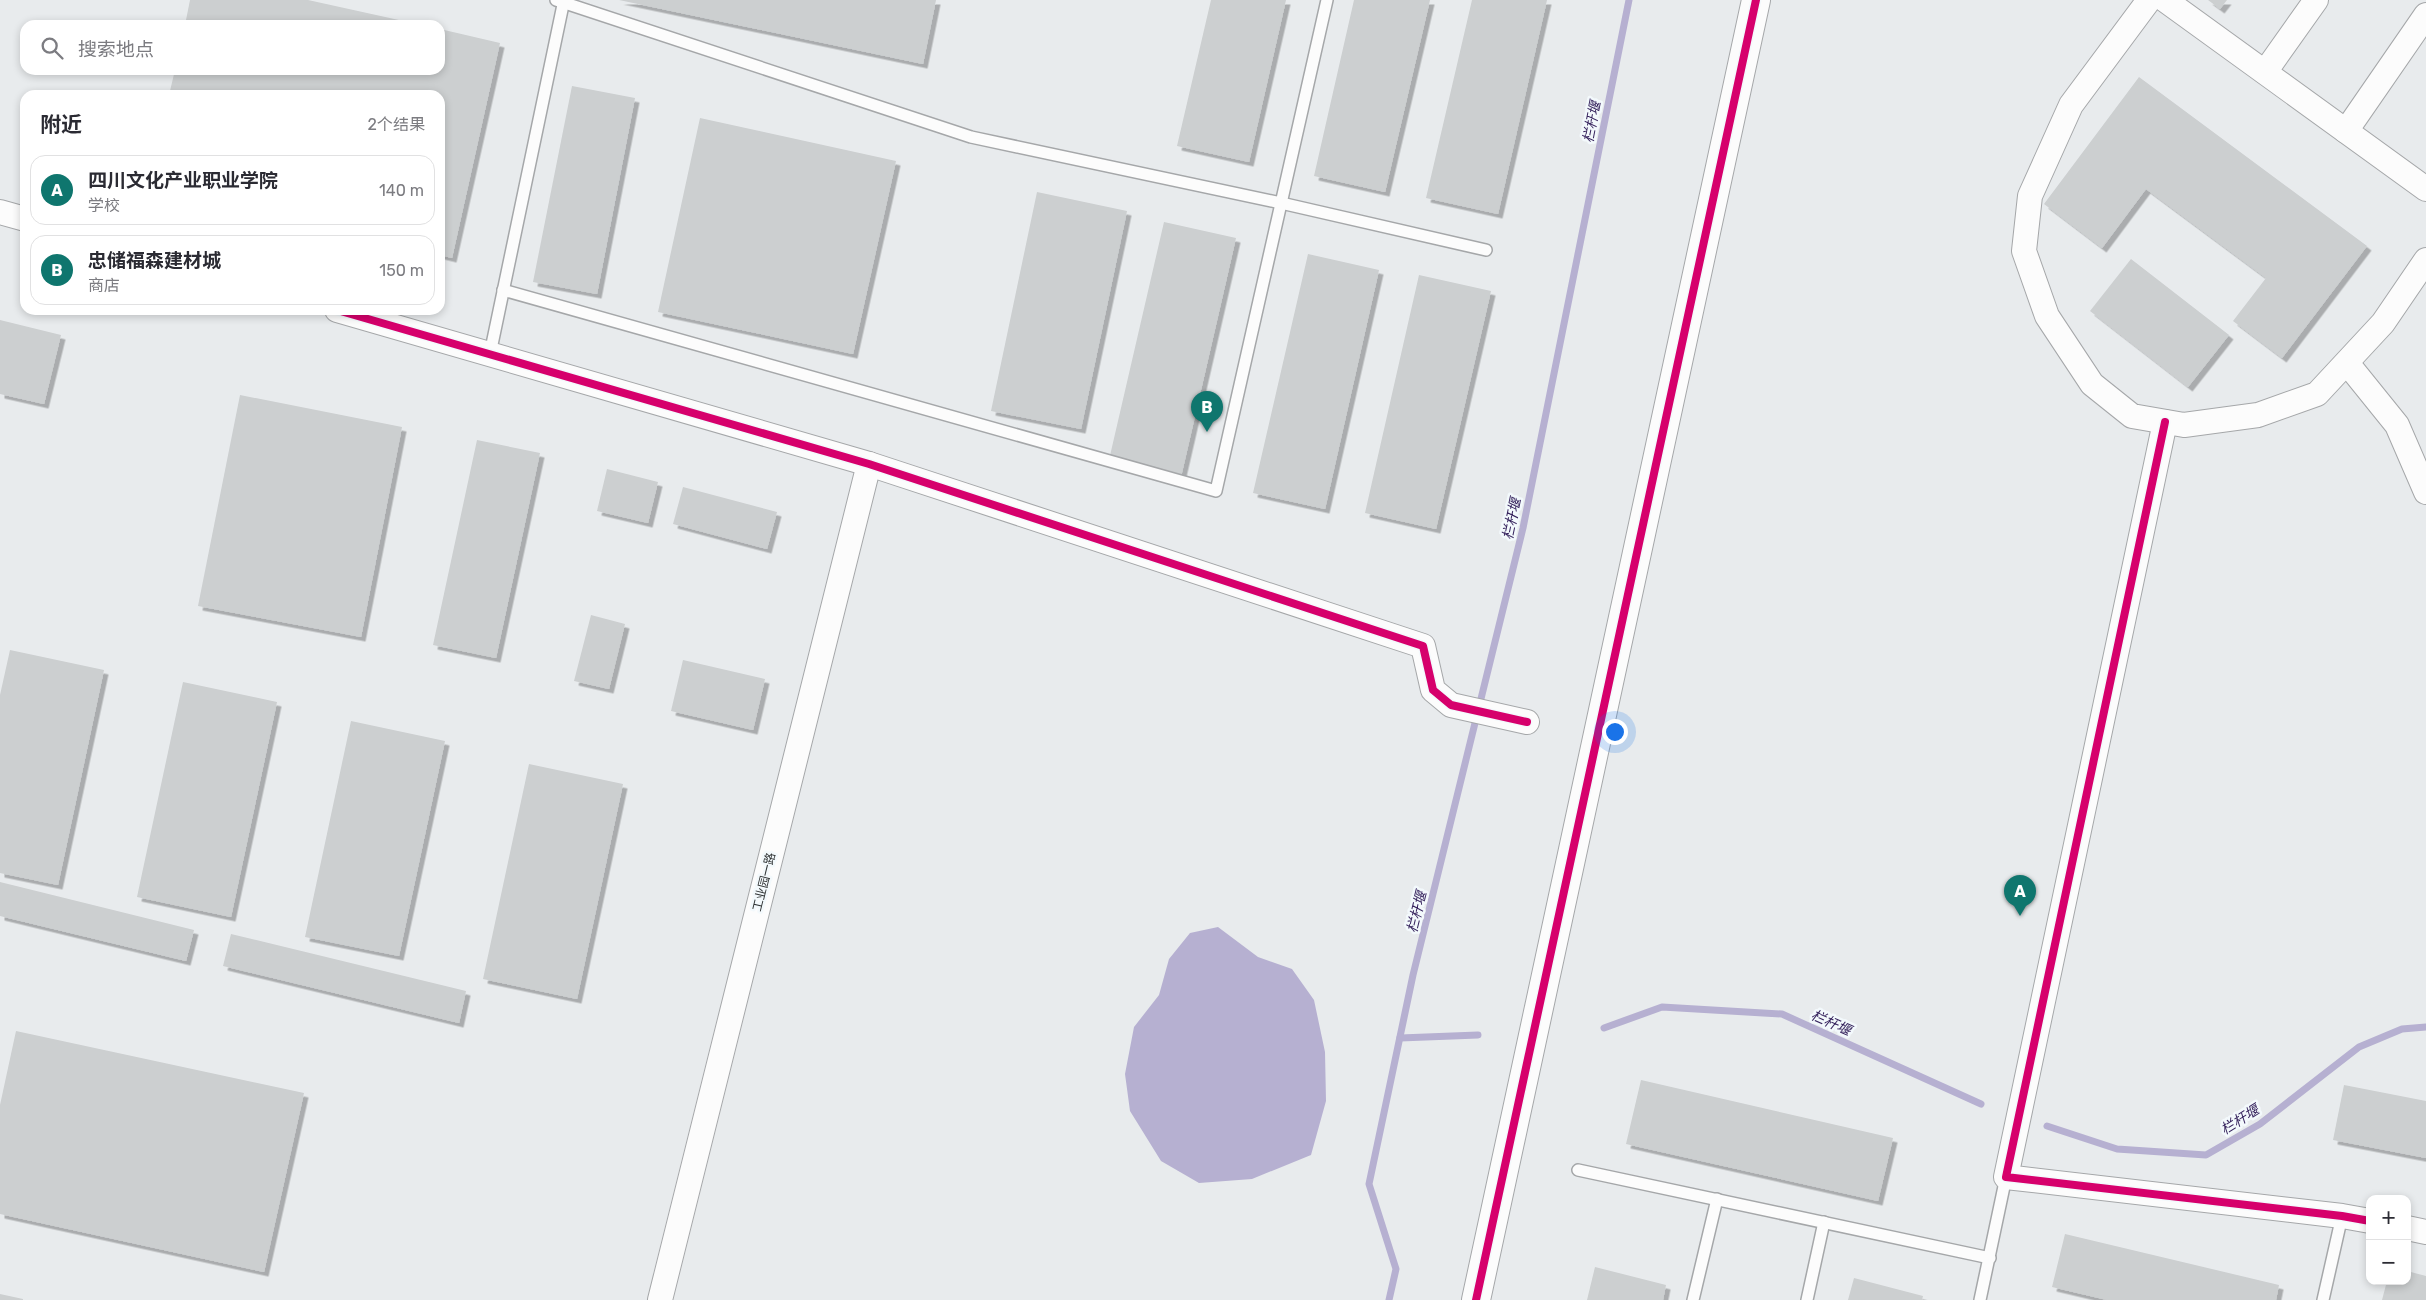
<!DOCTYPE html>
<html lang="zh">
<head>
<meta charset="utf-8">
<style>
  :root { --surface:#fff; --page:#f2f2f3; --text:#2b2b33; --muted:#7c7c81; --line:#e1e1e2; --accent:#0f766e }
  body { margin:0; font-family:Rubik,"Noto Sans SC",sans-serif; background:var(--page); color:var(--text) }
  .controls { position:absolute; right:15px; bottom:15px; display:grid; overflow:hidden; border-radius:10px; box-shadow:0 2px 8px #0003 }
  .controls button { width:45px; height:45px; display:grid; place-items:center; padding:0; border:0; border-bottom:1px solid var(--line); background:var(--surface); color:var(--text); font:25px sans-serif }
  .you { position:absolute; left:1614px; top:731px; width:18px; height:18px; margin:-12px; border:4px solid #fff; border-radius:50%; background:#1a73e8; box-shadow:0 0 0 8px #1a73e833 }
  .badge { display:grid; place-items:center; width:32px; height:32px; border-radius:50%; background:var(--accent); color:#fff; font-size:16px; font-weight:700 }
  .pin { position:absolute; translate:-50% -41px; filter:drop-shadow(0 1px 2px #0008) }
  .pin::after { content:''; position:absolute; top:26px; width:18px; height:15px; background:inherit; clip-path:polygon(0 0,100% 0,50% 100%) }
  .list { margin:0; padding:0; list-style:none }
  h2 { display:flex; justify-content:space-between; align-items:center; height:65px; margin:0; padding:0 20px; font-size:21px }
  h2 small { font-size:16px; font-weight:400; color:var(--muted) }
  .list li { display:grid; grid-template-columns:32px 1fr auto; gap:15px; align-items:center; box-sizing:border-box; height:70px; margin:0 10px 10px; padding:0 10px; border:1px solid var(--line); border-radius:15px }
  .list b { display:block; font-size:19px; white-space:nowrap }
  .list p { margin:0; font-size:16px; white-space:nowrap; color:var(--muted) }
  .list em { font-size:16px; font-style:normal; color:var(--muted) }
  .icon { flex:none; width:28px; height:28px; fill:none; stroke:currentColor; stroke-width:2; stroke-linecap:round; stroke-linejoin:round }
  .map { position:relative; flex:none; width:2426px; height:1300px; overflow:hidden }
  .search { position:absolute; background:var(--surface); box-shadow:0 2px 8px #0003; left:20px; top:20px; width:425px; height:55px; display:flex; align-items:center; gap:12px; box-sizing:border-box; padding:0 18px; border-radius:15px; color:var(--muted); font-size:19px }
  .panel { position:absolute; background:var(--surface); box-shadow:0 2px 8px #0003; left:20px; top:90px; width:425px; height:225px; border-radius:15px }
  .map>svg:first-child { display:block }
  .water { fill:#b6b0d1 }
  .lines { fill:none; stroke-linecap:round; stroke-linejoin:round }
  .stream { stroke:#b6b0d1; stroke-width:7 }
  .building { fill:#cccfd0; filter:url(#shadow) }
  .service-casing { stroke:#a5a7a9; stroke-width:14 }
  .minor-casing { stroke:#a5a7a9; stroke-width:26 }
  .tertiary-casing { stroke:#a5a7a9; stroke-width:30 }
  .service { stroke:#fcfcfc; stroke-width:11 }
  .minor { stroke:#fcfcfc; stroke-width:24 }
  .tertiary { stroke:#fcfcfc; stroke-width:28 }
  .cycleway-casing { stroke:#f3f9fc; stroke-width:11 }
  .cycleway { stroke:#d6006c; stroke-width:8 }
  .labels { text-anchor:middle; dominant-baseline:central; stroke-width:5; stroke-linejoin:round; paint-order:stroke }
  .street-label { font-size:12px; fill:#2e3132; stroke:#f3f9fc }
  .water-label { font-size:14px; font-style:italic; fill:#36235d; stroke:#f3f9fc }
</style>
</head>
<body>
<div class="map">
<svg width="2426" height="1300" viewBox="0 0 2426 1300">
  <defs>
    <filter id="shadow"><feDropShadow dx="4.5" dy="4.5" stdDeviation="0" flood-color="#0004"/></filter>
  </defs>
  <rect width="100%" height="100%" fill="#e8ebed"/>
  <path class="water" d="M1218,927L1258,957L1292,969L1314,1000L1325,1052L1326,1101L1311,1155L1252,1179L1199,1183L1161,1161L1130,1111L1125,1074L1134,1027L1159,995L1169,959L1190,933Z"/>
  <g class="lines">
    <g class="stream">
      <path d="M1604,1028L1662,1007L1782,1014L1981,1104"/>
      <path d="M1400,1038L1478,1035"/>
      <path d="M2047,1126L2117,1149L2206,1155L2260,1124L2359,1047L2402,1029L2426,1027"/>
      <path d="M1389,1300L1396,1269L1369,1184L1413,975L1523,528L1629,0"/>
    </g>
  </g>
  <g class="building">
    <path d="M190,0H308L417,24L185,25Z"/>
    <path d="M619,0H936L923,64Z"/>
    <path d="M1211,0H1286L1249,162L1177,146Z"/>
    <path d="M1354,0H1430L1385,192L1314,176Z"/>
    <path d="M1472,0H1547L1498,214L1426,198Z"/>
    <path d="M2208,0H2227L2220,9Z"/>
    <path d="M440,29L500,43L452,258L440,255V95H169L175,70H440Z"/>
    <path d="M2139,77L2367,246L2282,358L2233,321L2266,278L2146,189L2102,248L2044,204Z"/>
    <path d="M572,86L635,98L597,294L533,282Z"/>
    <path d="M700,118L896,161L853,354L658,312Z"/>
    <path d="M1037,192L1127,211L1081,429L991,411Z"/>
    <path d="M1164,222L1236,238L1181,477L1109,460Z"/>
    <path d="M1308,254L1379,270L1325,509L1253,493Z"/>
    <path d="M2131,259L2229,335L2188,387L2090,311Z"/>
    <path d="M1419,275L1491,291L1436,529L1365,513Z"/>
    <path d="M0,320L61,335L44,404L0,394Z"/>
    <path d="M240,395L402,427L361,637L198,606Z"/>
    <path d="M477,440L540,453L496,658L433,645Z"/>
    <path d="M607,469L658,482L648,523L597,511Z"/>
    <path d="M683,487L777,512L767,549L673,524Z"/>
    <path d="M591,615L625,624L609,689L574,681Z"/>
    <path d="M10,650L104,670L58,885L0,873V695Z"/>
    <path d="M683,660L765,679L753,730L671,711Z"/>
    <path d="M183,682L277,702L231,917L137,897Z"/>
    <path d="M351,721L445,741L399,956L305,937Z"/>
    <path d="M529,764L623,784L577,999L483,979Z"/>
    <path d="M0,882L194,930L186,961L0,916Z"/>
    <path d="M231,934L466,991L459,1023L223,966Z"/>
    <path d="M16,1031L304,1093L264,1272L0,1214V1105Z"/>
    <path d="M1641,1080L1893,1138L1878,1201L1626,1144Z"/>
    <path d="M2344,1085L2426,1101V1158L2333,1140Z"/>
    <path d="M2065,1234L2279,1285L2276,1300H2107L2052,1287Z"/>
    <path d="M1595,1267L1666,1285L1663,1300H1587Z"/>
    <path d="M2407,1271L2426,1276V1300H2382L2387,1281H2407Z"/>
    <path d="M1854,1278L1923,1296L1922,1300H1848Z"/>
    <path d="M0,1294L23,1299V1300H0Z"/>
  </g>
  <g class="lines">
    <defs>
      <g id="service">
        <path d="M556,0L971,137L1281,203L1486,250"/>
        <path d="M503,290L1216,491L1327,0"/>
        <path d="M490,354L564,0"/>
        <path d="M1578,1170L1990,1258"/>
        <path d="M1693,1300L1717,1199"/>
        <path d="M1807,1300L1824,1222"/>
        <path d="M1980,1300L2006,1177"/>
        <path d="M2323,1300L2342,1216"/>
      </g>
      <g id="minor">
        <path d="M2149,0L2071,105L2030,196L2024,251L2047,316L2092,384L2132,416L2184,425L2258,415L2317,394L2383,323L2426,260"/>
        <path d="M2165,0L2426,189"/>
        <path d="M2265,72L2316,0"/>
        <path d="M2346,131L2426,15"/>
        <path d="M0,212L25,219"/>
        <path d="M337,310L869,464L1423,646L1433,690L1451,705L1527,722"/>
        <path d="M2347,363L2397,425L2426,492"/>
        <path d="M2165,422L2006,1177L2342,1216L2370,1221"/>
        <path d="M2407,1228L2426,1232"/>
        <path d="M660,1300L869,464"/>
      </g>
      <path id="tertiary" d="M1476,1300L1756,0"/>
    </defs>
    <use href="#service" class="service-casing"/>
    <use href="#minor" class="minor-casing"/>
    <use href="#tertiary" class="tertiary-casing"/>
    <use href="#service" class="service"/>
    <use href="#minor" class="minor"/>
    <use href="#tertiary" class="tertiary"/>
    <defs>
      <g id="cycleway">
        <path d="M337,310L869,464L1423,646L1433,690L1451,705L1527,722"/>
        <path d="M2165,422L2006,1177L2342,1216L2370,1221"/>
        <path d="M1476,1300L1756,0"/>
      </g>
    </defs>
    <use href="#cycleway" class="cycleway-casing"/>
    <use href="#cycleway" class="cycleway"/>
  </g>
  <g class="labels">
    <g class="street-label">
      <text transform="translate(764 882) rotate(-76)">工业园一路</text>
    </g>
    <g class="water-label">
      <text transform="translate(1592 122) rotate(-79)">栏杆堰</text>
      <text transform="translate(1512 519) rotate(-78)">栏杆堰</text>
      <text transform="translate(1417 912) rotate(-76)">栏杆堰</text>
      <text transform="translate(1831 1023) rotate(24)">栏杆堰</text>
      <text transform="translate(2240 1120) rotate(-32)">栏杆堰</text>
    </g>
  </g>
</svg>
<div class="controls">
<button>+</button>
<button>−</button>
</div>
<div class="you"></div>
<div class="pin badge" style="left:2020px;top:916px">A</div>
<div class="pin badge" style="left:1207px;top:432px">B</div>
<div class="search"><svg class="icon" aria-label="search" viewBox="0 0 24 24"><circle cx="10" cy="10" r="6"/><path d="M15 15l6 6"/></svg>搜索地点</div>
<section class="panel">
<h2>附近<small>2个结果</small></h2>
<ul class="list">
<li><span class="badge">A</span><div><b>四川文化产业职业学院</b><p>学校</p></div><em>140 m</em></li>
<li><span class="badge">B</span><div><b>忠储福森建材城</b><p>商店</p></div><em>150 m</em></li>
</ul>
</section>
</div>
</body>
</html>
